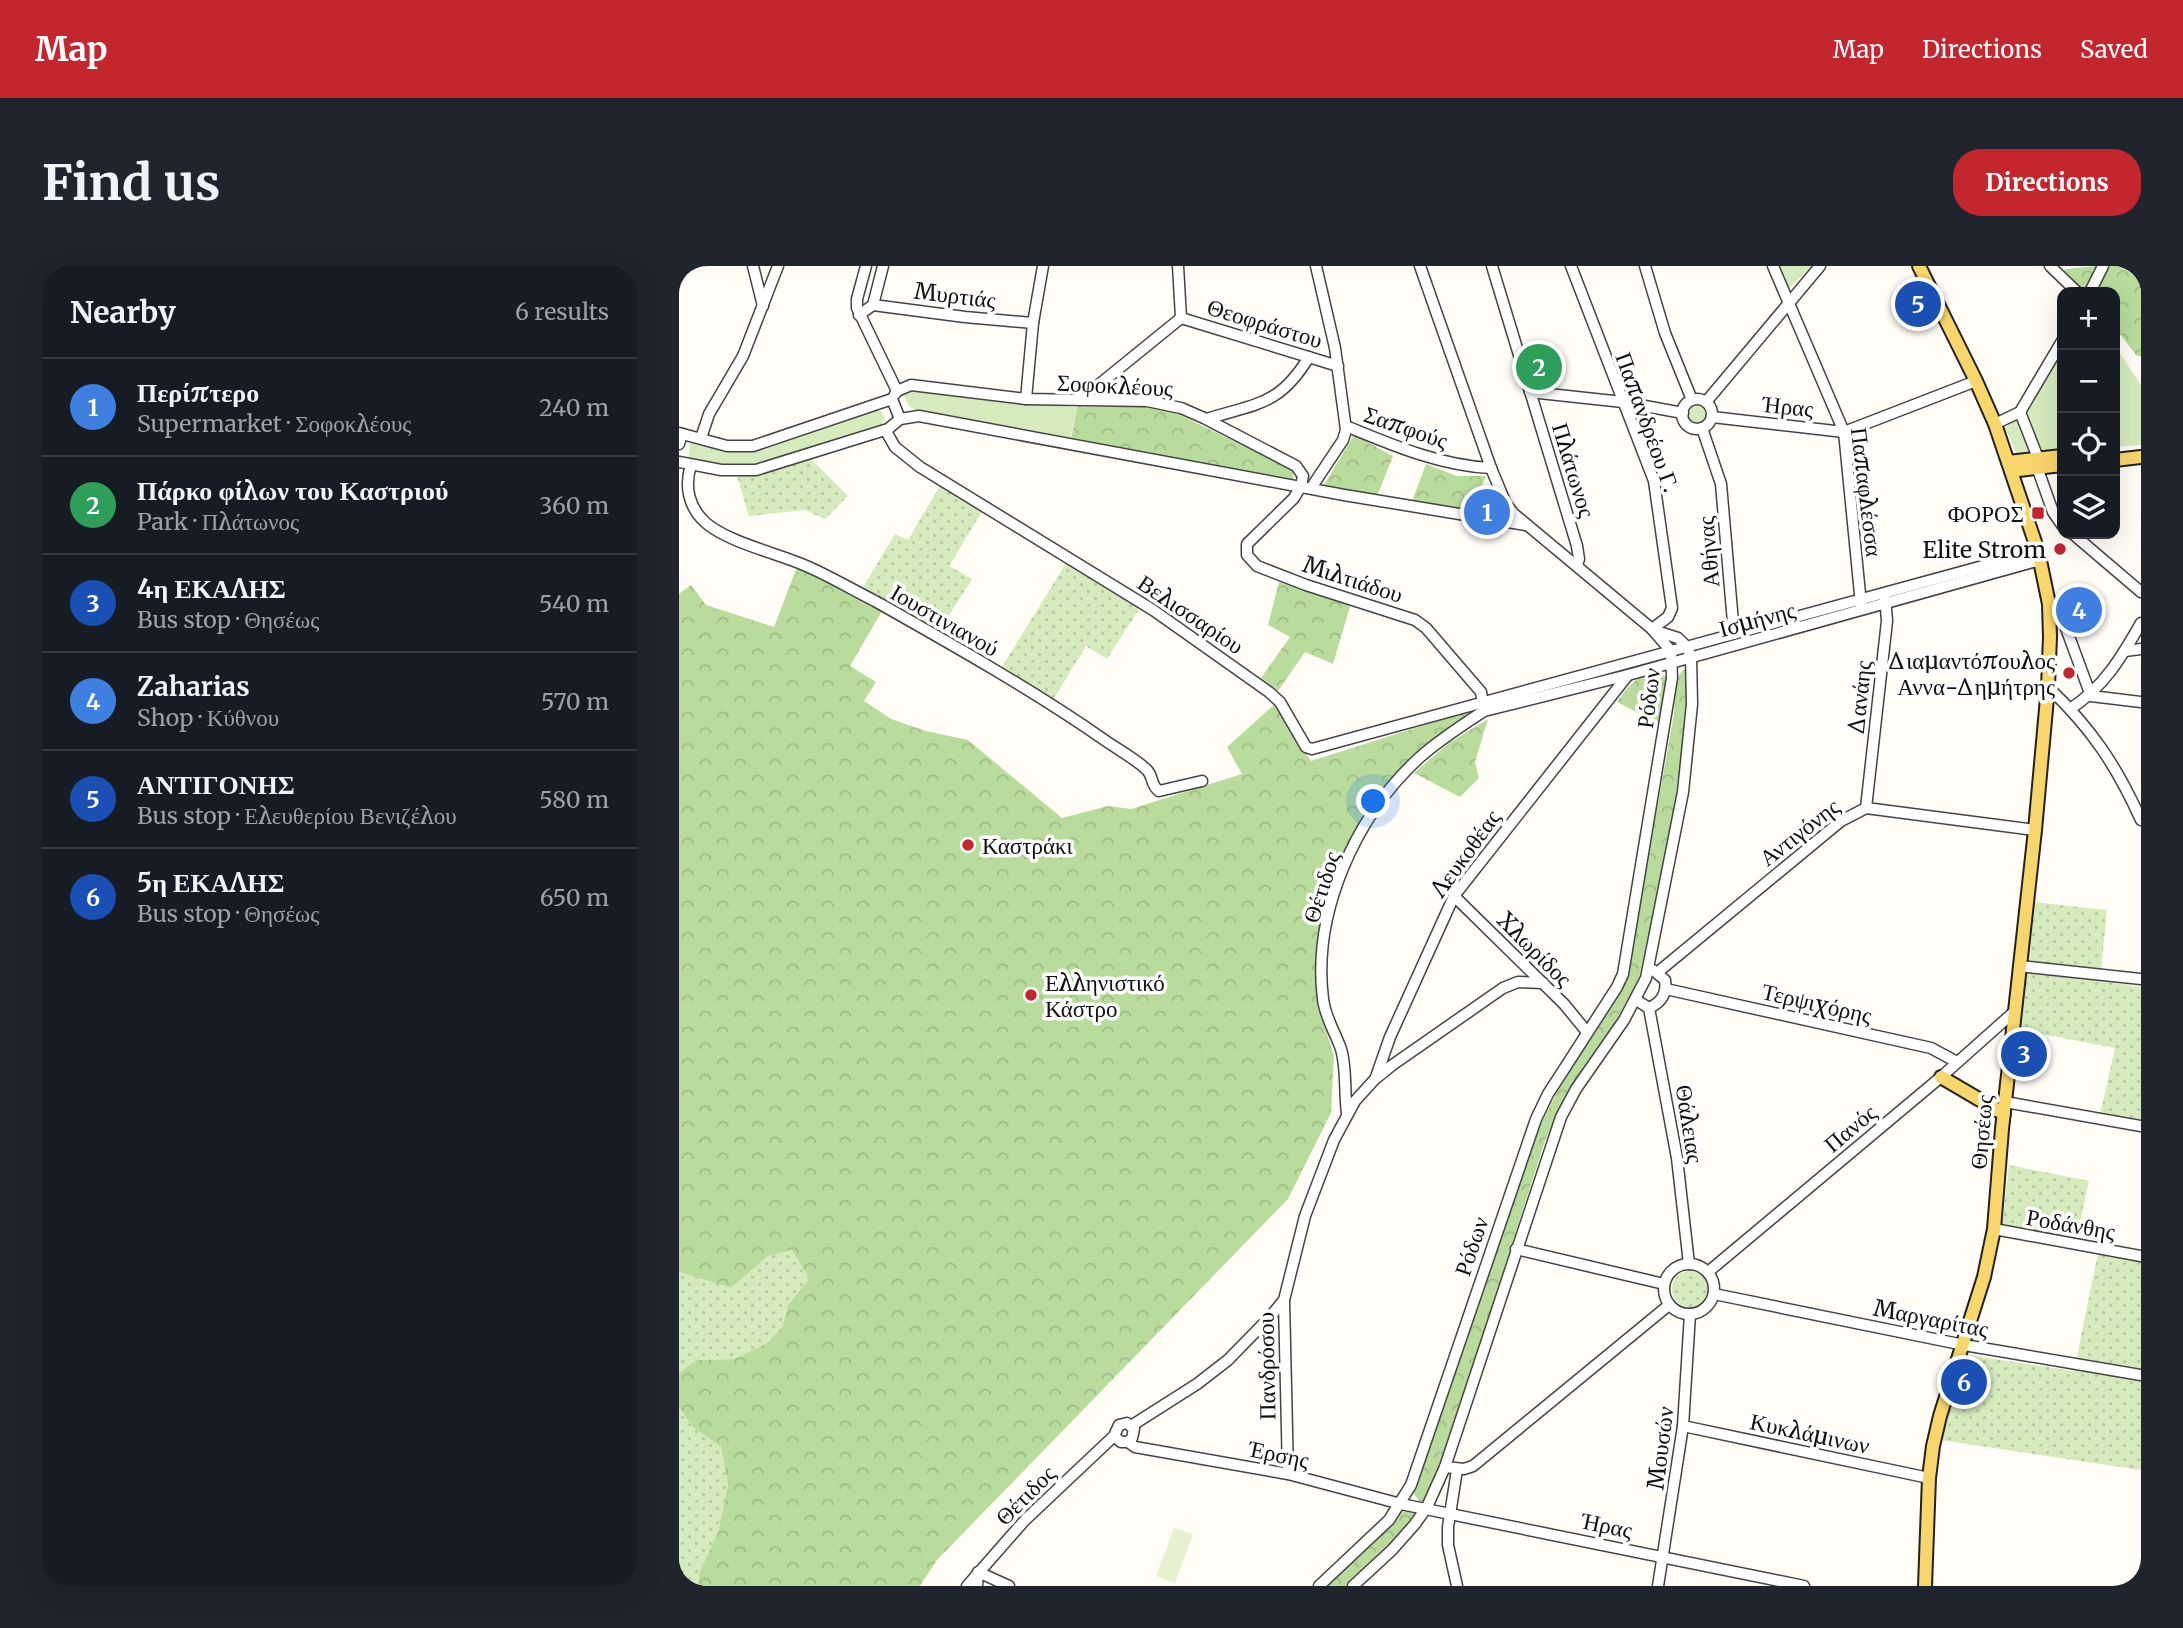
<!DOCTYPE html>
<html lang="en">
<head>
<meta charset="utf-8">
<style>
  :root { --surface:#171b24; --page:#20242c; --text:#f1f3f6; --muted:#9ea1a6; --line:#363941; --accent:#c4262e }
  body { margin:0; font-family:Merriweather,serif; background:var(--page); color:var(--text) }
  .controls { position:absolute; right:21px; top:21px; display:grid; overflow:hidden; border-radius:14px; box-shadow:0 7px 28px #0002 }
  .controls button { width:63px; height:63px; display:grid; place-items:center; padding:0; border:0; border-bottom:2px solid var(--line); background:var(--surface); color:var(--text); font:35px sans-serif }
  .you { position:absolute; left:695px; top:536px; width:24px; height:24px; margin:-18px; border:5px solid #fff; border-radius:50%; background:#1a73e8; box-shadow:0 0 0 10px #1a73e833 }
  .badge { display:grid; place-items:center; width:46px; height:46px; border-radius:50%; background:var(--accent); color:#fff; font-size:23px; font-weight:700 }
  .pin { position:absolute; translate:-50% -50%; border:4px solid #fff; box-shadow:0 2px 7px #0006 }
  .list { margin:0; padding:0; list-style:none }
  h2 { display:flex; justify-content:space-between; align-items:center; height:91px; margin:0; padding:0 28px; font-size:30px }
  h2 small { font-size:23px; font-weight:400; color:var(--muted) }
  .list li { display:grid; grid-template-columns:46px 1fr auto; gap:21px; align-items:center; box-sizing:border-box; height:98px; padding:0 28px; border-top:2px solid var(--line) }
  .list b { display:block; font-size:26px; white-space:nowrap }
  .list p { margin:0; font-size:23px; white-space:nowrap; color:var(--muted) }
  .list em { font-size:23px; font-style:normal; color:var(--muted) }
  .icon { flex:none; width:38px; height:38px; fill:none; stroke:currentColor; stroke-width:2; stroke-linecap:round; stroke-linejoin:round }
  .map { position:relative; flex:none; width:1462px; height:1320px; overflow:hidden; border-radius:28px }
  header { display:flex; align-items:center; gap:42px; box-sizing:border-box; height:98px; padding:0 35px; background:var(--accent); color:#fff }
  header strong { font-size:33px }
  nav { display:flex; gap:38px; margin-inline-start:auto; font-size:24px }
  .intro { display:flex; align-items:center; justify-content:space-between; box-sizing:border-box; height:168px; padding:0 42px }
  h1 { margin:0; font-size:49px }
  .button { padding:18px 32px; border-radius:28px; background:var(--accent); color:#fff; font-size:24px; font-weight:700 }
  main { display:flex; gap:42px; padding:0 42px }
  aside { flex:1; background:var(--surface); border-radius:28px; box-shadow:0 7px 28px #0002 }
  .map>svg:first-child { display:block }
  .grass { fill:url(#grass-dots) }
  .forest { fill:url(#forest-crowns) }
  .park { fill:#d5ebbd }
  .pitch { fill:#e6f2cf }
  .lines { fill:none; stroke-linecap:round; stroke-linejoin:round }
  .minor-casing { stroke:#444; stroke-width:13 }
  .major-casing { stroke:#222; stroke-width:16 }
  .minor { stroke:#fff; stroke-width:10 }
  .major { stroke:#f9d66b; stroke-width:12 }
  .poi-dot { fill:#c4262e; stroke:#fff; stroke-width:2.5 }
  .labels { text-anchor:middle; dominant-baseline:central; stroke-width:7; stroke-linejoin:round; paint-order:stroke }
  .street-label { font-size:23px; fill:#111; stroke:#fff }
  .poi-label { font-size:23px; fill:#111; stroke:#fff; text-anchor:end }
</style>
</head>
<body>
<header>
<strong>Map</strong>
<nav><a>Map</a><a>Directions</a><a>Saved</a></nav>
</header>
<div class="intro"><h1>Find us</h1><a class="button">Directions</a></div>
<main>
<aside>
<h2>Nearby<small>6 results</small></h2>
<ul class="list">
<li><span class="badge" style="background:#3f7fe0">1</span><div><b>Περίπτερο</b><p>Supermarket · Σοφοκλέους</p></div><em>240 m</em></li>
<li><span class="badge" style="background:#2e9e5b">2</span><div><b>Πάρκο φίλων του Καστριού</b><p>Park · Πλάτωνος</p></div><em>360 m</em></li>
<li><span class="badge" style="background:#1a4fb4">3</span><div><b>4η ΕΚΑΛΗΣ</b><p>Bus stop · Θησέως</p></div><em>540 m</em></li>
<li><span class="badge" style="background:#3f7fe0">4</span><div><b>Zaharias</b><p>Shop · Κύθνου</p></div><em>570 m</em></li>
<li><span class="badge" style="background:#1a4fb4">5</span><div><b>ΑΝΤΙΓΟΝΗΣ</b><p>Bus stop · Ελευθερίου Βενιζέλου</p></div><em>580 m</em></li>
<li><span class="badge" style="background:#1a4fb4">6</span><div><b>5η ΕΚΑΛΗΣ</b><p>Bus stop · Θησέως</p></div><em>650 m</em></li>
</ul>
</aside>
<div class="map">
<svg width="1462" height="1320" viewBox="0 0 1462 1320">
  <defs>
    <pattern id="grass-dots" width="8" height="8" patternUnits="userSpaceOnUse" patternTransform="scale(1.75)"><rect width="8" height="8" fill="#d5ebbd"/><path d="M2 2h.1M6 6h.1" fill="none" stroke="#b6c8a1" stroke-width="1.8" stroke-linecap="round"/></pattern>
    <pattern id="forest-crowns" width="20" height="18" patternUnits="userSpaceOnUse" patternTransform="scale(1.75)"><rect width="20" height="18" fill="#b9dc9c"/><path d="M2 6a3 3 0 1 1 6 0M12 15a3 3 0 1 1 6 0" fill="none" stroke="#9ebc85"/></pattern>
  </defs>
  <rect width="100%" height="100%" fill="#fffdf5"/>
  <g class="grass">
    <path d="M131,192L169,230L146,253L126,244L70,250L58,210L90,205Z"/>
    <path d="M262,218L304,244L270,300L293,313L259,367L183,323L216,268L229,274Z"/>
    <path d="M389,294L462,340L428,393L407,380L374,434L321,404Z"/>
    <path d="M1354,636L1428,644L1421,715L1462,721V856L1421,849L1436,782L1342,764Z"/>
    <path d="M1330,899L1410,915L1398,970L1323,959Z"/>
    <path d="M113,984L130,1013L109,1039L103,1061L88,1077L55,1093L17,1094L0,1107V1006L52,1022L89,990Z"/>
    <path d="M1419,987L1462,994V1204L1261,1174L1289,1089L1395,1105Z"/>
    <circle cx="1011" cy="1023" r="18"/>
    <path d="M0,1142L15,1162L42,1181L49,1219L39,1266L20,1308L19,1320H0Z"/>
  </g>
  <g class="forest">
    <path d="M1417,0L1418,3L1405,26L1384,6L1386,3Z"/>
    <path d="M1431,0H1462V90H1458L1436,62V26H1416Z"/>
    <path d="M460,140L497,147L612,203L615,212L613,214L392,173L398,141Z"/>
    <path d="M675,169L714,190L698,230L645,219Z"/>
    <path d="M747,198L778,210H807L792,247L733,235Z"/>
    <path d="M118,301L144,312L203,345L171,400L197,416L185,435L212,453L247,465L289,474L383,552L429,540L452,543L563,508L548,481L597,437L632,495L799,442V448L762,469L734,491L703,526L670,585L638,699L642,749L655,790L652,847L609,933L258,1294L241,1320H19L20,1308L39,1266L49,1219L42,1181L15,1162L0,1142V1107L17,1094L55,1093L88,1077L103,1061L109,1039L130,1013L113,984L89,990L52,1022L0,1006V328L12,319L27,339L95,361Z"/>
    <path d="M600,316L672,337L654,398L626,386L599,425L582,412L611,371L589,359Z"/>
    <path d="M1005,403L1011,407L1005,490L1000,531L960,712L933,762L881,841L866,875L764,1193L748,1232L741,1236L735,1228V1222L849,884L890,802L934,737L943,722L949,704L995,448C996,434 994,413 1005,403Z"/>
    <path d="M977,405L985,409L990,416L983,459L938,436C949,420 957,410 977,405Z"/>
    <path d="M809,453L796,496L800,512L781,531L735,507L770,477Z"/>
    <path d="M726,1242L737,1245V1249L704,1287L668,1320H648L693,1279Z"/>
  </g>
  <g class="park">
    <path d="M1101,0H1133L1109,23Z"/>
    <path d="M1436,80L1462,119V179L1436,181Z"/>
    <path d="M1383,85V186L1363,187L1347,147Z"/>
    <path d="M230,122L345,137L398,141L391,173L236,144L230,140L223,127Z"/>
    <circle cx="1017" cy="148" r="10"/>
    <path d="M197,143L203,146L206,152L202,159L90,197L65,202L9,196L11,176L15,174L53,186L80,184Z"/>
    <path d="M1338,153L1350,184L1339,191L1326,162Z"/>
  </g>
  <path class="pitch" d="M495,1262L514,1268L496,1317L477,1310Z"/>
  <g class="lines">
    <defs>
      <g id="minor">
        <path d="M74,0L84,40"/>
        <path d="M187,0L178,33V42L218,125L216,128"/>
        <path d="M813,0L898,280L900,293L898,299"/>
        <path d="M892,0L975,215L993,342L989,351L973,363"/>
        <path d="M966,0L986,67L1013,134"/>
        <path d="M1094,0L1165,166L1182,338"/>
        <path d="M1371,0L1398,26"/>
        <path d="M1411,26L1424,0"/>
        <path d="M194,39L286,51L354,57"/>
        <path d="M180,49L194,39L204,0"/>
        <path d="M502,52L659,100"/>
        <path d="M218,125L232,119L347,133L468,135L502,142L525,152L617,200L624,210L622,220L615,232L568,278V289L578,300L627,319L736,354L747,362L802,426L805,445C782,460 760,474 740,492C677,550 633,646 644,733C646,751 656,766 662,783C668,803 665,826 668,847"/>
        <path d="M851,126L944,136L1004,147"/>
        <path d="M213,133L221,153"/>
        <path d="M347,133L354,57L364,0"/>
        <circle cx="1018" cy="148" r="15"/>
        <path d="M401,134L502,52L499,0"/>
        <path d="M1027,136L1141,0"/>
        <path d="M1341,146L1359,192"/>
        <path d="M1033,151L1165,166L1297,115"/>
        <path d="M528,153C578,137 600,140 630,91"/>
        <path d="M1316,158L1341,146L1383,75"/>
        <path d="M667,160C713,179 762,200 812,202"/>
        <path d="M1023,162L1042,218L1055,368"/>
        <path d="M209,163L208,167L216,181L241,201L474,344L590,426L601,436L627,481L633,483L1359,285"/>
        <path d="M0,167L48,180H74L213,133"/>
        <path d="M22,172L30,148L64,90L99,0"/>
        <path d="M0,178L3,168"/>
        <path d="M0,196L42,204H77L209,163L221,153L240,150L665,229L847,259"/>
        <path d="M12,199C5,221 10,242 27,257C49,276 97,287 125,299C149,309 172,323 196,335C272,378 352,423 424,473C438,483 455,492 467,503C475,510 471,519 480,525L523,515"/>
        <path d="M1358,201L1374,246L1383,259"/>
        <path d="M632,222L664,174L667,164L656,82L637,0"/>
        <path d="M1394,268L1462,326"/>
        <path d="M1370,338L1384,354L1412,430L1462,436"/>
        <path d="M1446,385L1462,383"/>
        <path d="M1369,421C1413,463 1437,499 1462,554"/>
        <path d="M1391,443C1425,421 1442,392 1462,357"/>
        <path d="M805,445L949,409L1361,294"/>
        <path d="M1187,542L1208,355L1206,330"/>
        <path d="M775,630L885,738L908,766"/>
        <path d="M1340,700L1462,713"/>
        <path d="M979,706L1162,555L1187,542L1356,564"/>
        <path d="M987,723L1252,782L1278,796"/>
        <path d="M957,734L970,742L998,892L1010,998"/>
        <path d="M970,742C983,736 988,727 986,714L974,704"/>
        <path d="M697,811L711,771L775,630L949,409"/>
        <path d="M1326,836L1462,860"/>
        <path d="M1315,963L1462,990"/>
        <path d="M837,983L985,1018"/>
        <circle cx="1010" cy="1023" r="25"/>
        <path d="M1029,1006L1262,811L1335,746"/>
        <path d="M1035,1028L1285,1079L1462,1109"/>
        <path d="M605,1035L609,1208"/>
        <path d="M452,1160L518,1118L549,1094L591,1051L605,1034L626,950L655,874L676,835L696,813L712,800L824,722L839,716L864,717"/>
        <path d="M1004,1160L1250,1212"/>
        <path d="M449,1176L456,1181L609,1208L722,1238L1125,1320"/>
        <path d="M766,1201L785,1203L794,1200L990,1039"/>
        <path d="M288,1320L346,1254L435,1170L440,1159L448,1157L455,1163L453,1172L449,1176H442L435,1170"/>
        <path d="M298,1320L299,1306L330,1320"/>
        <path d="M640,1320L710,1254L732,1219L857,853L869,828L938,721L944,708L993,412L992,385L973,363L835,248L827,238L812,202L741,0"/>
        <path d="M674,1320L713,1284L736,1258L748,1241L766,1201L882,851L897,823L945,754L967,712L1004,526L1013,438L1012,391L1008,381L999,372L974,364"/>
        <path d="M778,1320L769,1279V1261L778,1204"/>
        <path d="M979,1320L1004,1160L1011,1048"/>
      </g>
      <g id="major">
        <path d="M1240,0L1297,115L1316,158L1359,285L1370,338L1371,371L1369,421L1356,564L1323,863L1315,963L1305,1011L1261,1150L1254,1180L1250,1212L1246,1320"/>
        <path d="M1436,194L1462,191"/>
        <path d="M1329,196L1383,190"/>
        <path d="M1332,205L1383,199"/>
        <path d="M1262,811L1325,848"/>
      </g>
    </defs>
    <use href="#minor" class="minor-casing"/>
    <use href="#major" class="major-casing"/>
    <use href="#minor" class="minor"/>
    <use href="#major" class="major"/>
  </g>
  <g class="poi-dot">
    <rect x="1352" y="240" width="14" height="14" rx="3.5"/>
    <circle cx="1381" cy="283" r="7"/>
    <circle cx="1390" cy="407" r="7"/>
    <circle cx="289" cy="579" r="7"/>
    <circle cx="352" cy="729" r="7"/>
  </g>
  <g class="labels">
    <g class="street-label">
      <text transform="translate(276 29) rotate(7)">Μυρτιάς</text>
      <text transform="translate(586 57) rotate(17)">Θεοφράστου</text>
      <text transform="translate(436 119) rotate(3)">Σοφοκλέους</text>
      <text transform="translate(1109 140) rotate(6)">Ήρας</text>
      <text transform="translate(969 156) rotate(70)">Παπανδρέου Γ.</text>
      <text transform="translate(727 161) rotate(19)">Σαπφούς</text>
      <text transform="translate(895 204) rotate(73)">Πλάτωνος</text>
      <text transform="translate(1188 226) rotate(83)">Παπαφλέσσα</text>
      <text transform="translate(1029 286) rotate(-95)">Αθήνας</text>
      <text transform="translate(674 313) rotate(18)">Μιλτιάδου</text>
      <text transform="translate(512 348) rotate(34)">Βελισσαρίου</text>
      <text transform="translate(1078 353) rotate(-15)">Ισμήνης</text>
      <text transform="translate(266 354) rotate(30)">Ιουστινιανού</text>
      <text transform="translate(969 432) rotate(-83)">Ρόδων</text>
      <text transform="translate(1180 432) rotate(-84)">Δανάης</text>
      <text transform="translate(1120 566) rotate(-38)">Αντιγόνης</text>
      <text transform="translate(786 587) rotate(-54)">Λευκοθέας</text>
      <text transform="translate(642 621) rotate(-72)">Θέτιδος</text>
      <text transform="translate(856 683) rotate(45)">Χλωρίδος</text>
      <text transform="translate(1138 737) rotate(13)">Τερψιχόρης</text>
      <text transform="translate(1011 858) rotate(81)">Θάλειας</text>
      <text transform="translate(1171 862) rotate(-40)">Πανός</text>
      <text transform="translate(1302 866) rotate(-85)">Θησέως</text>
      <text transform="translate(1392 958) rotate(10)">Ροδάνθης</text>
      <text transform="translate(792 980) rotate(-71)">Ρόδων</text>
      <text transform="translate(1252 1052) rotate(11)">Μαργαρίτας</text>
      <text transform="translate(587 1100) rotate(-91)">Πανδρόσου</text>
      <text transform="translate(1131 1167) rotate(12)">Κυκλάμινων</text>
      <text transform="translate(981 1182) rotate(-83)">Μουσών</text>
      <text transform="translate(600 1188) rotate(12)">Έρσης</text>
      <text transform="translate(346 1229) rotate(-45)">Θέτιδος</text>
      <text transform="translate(928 1259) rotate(12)">Ήρας</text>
    </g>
    <g class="poi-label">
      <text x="1345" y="247">ΦΟΡΟΣ</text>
      <text x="1367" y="283">Elite Strom</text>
      <text x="1376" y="394">Διαμαντόπουλος<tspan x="1376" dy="26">Αννα-Δημήτρης</tspan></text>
      <text x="303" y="579" text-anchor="start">Καστράκι</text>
      <text x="366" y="716" text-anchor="start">Ελληνιστικό<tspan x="366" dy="26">Κάστρο</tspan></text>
    </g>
  </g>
</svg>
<div class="controls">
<button>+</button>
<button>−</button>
<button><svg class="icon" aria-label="locate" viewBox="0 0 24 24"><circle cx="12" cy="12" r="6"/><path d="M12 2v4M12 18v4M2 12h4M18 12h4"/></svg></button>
<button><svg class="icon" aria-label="layers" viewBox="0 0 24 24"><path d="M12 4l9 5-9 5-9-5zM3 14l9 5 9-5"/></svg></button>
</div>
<div class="you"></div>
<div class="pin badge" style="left:808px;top:246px;background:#3f7fe0">1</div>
<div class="pin badge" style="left:860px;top:101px;background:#2e9e5b">2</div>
<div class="pin badge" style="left:1345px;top:788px;background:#1a4fb4">3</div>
<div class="pin badge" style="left:1400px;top:344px;background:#3f7fe0">4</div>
<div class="pin badge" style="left:1239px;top:38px;background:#1a4fb4">5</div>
<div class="pin badge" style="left:1285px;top:1116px;background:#1a4fb4">6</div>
</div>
</main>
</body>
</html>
